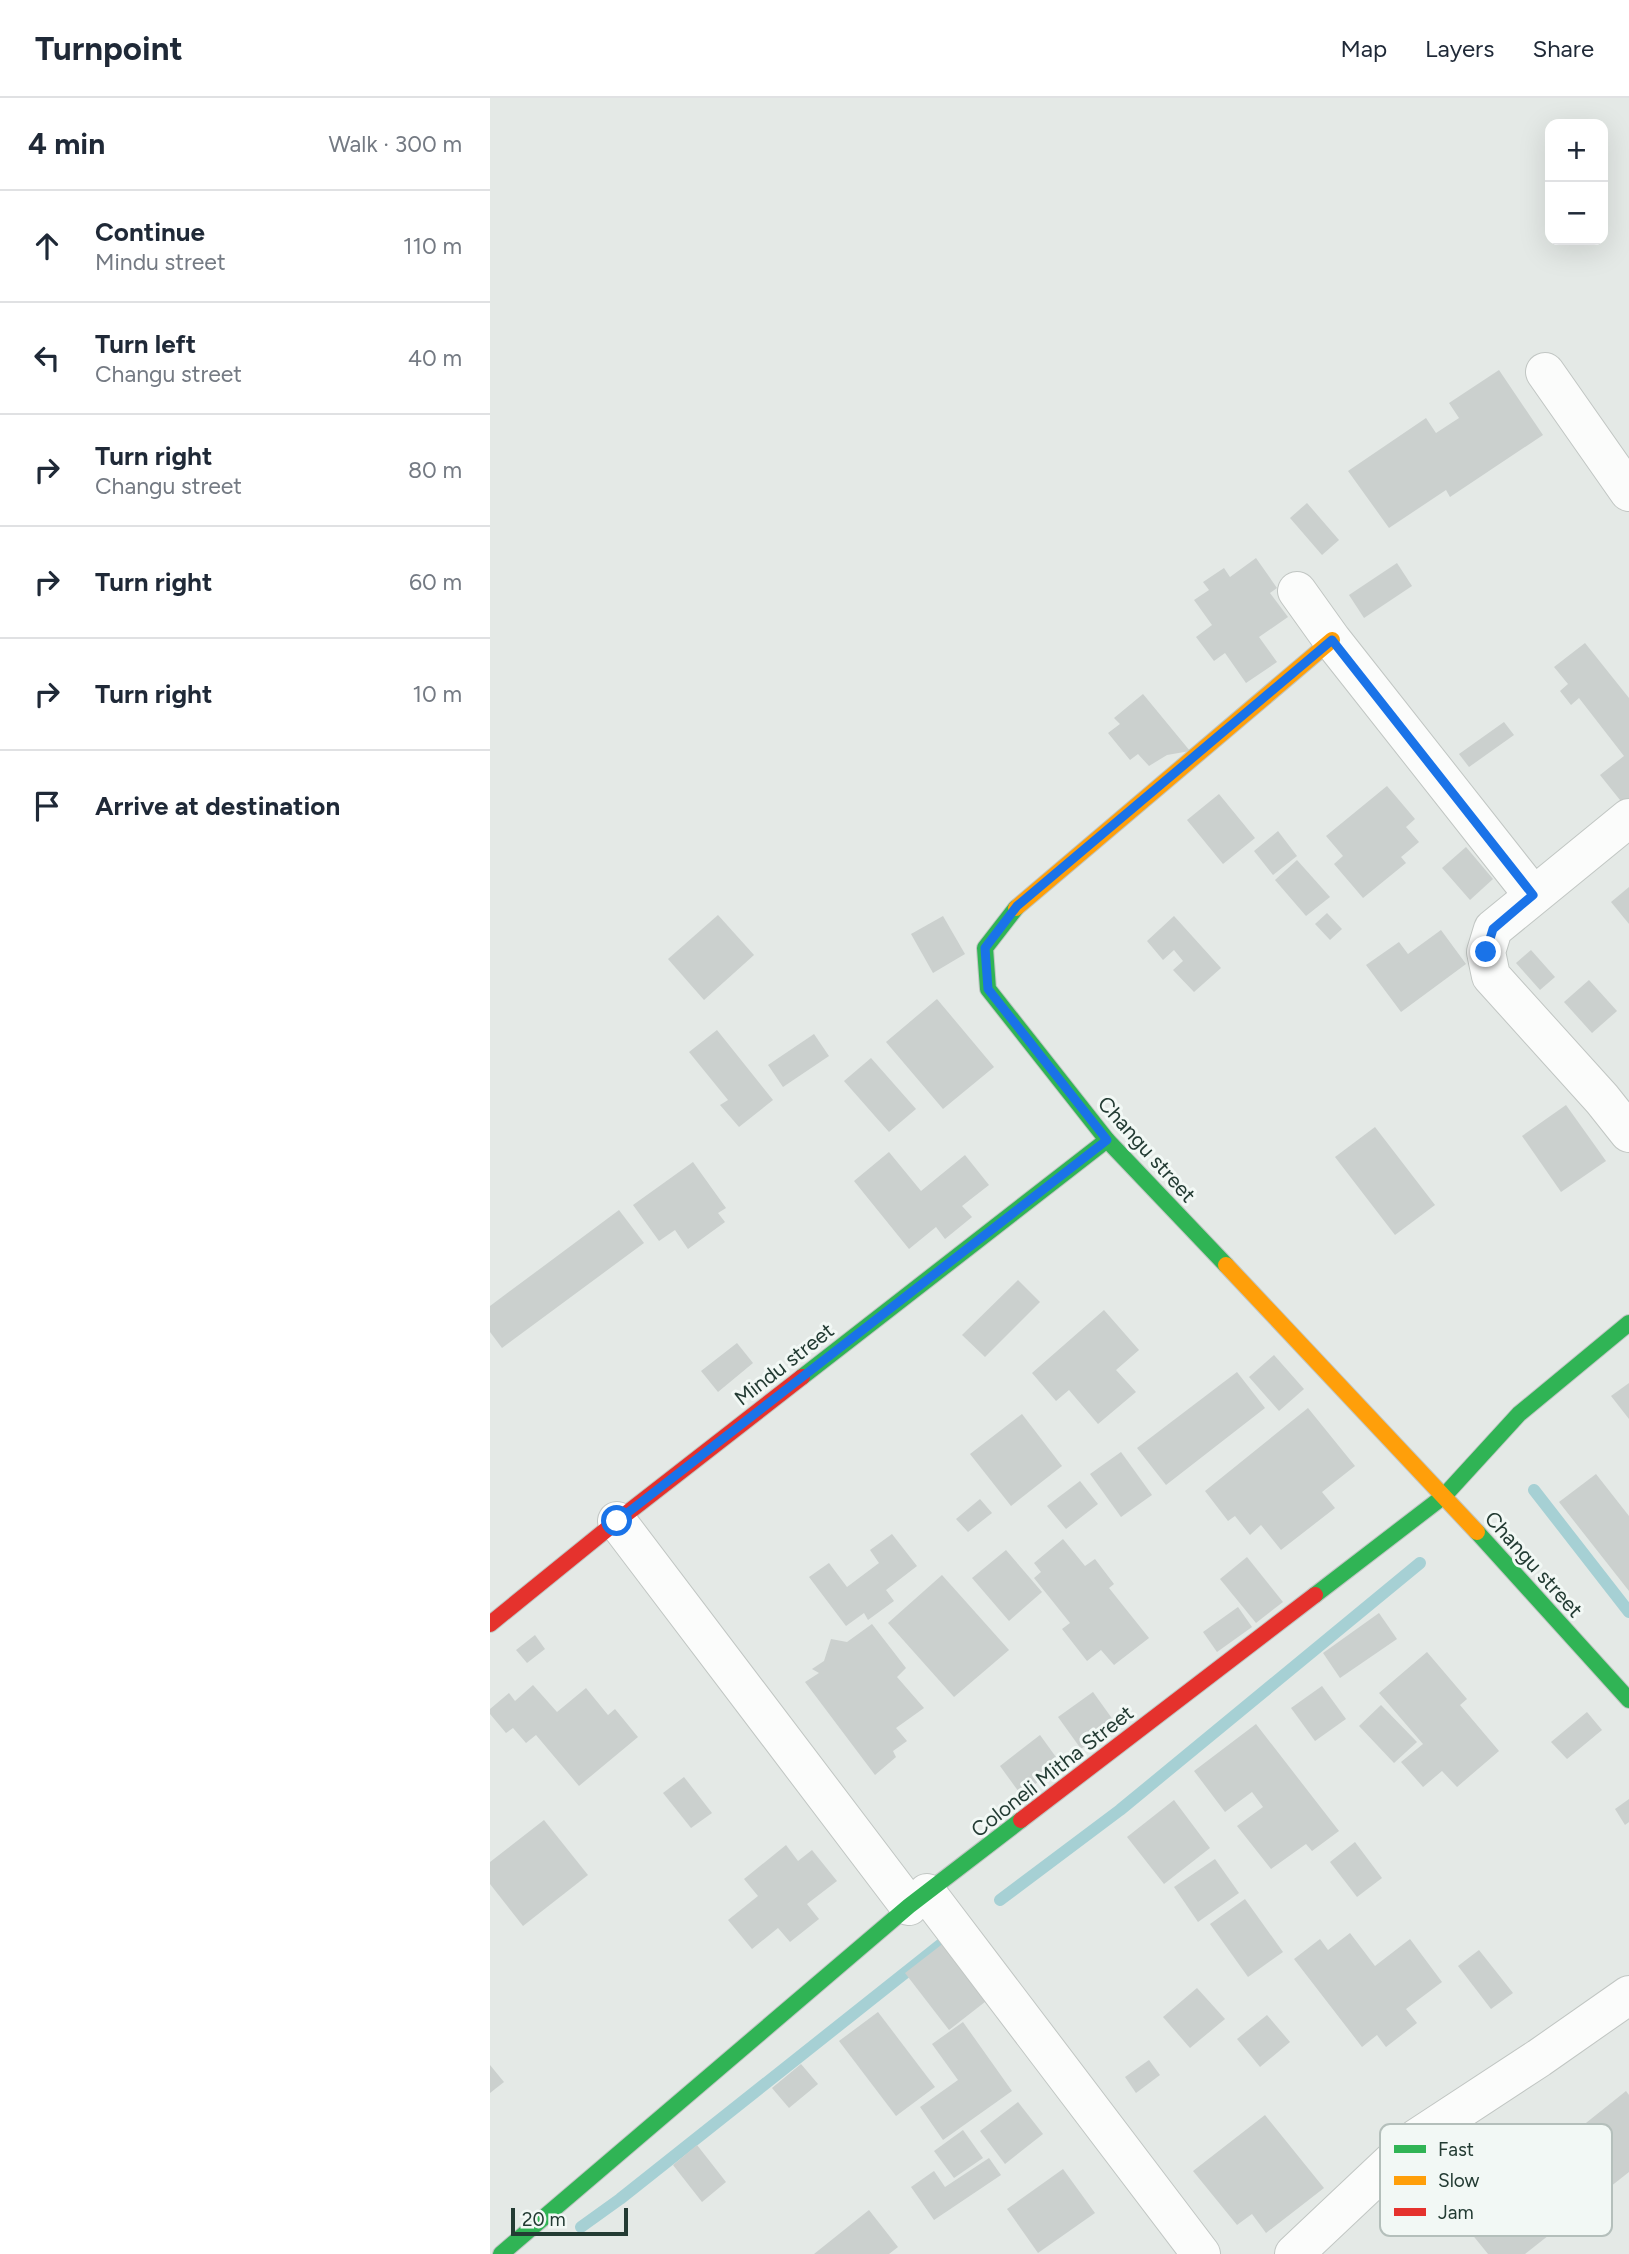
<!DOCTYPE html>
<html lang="en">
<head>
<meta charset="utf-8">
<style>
  :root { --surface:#fff; --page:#f2f2f3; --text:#1f2937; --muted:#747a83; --line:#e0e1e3 }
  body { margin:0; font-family:Figtree,sans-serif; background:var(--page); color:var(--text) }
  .controls { position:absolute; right:21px; top:21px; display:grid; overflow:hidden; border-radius:14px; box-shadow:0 7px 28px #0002 }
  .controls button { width:63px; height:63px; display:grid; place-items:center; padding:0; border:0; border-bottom:2px solid var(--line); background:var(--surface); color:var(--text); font:35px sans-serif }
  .scale { position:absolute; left:21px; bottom:18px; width:117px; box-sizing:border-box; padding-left:7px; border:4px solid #233b33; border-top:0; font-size:19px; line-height:24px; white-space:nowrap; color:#233b33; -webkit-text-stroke:5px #f2f8f5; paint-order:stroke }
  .stop { position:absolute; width:21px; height:21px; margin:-16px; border:5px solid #1a73e8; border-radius:50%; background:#fff }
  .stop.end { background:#1a73e8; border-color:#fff; box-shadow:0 2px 7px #0008 }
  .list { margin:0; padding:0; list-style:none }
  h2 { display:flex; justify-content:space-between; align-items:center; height:91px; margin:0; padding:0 28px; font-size:30px }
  h2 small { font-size:23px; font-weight:400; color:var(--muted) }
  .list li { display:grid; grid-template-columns:46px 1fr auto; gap:21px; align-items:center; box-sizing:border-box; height:112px; padding:0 28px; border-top:2px solid var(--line) }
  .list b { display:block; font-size:26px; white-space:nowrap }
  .list p { margin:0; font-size:23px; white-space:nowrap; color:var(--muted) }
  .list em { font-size:23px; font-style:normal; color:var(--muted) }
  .icon { flex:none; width:38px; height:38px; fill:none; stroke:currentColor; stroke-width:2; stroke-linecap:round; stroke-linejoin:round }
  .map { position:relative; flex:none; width:1139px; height:2156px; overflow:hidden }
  header { display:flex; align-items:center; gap:42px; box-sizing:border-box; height:98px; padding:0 35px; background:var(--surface); border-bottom:2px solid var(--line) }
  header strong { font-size:33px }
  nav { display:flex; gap:38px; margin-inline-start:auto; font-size:24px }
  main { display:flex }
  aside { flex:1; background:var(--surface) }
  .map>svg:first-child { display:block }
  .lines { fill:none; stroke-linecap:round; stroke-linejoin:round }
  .stream { stroke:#a6d0d4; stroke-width:12 }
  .building { fill:#cbd0ce }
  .street-casing { stroke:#c1c6c3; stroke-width:40 }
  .fast-casing { stroke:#c0c6c3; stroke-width:18 }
  .slow-casing { stroke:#c0c6c3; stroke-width:18 }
  .jam-casing { stroke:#c0c6c3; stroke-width:18 }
  .street { stroke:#fbfcfb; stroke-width:38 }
  .fast { stroke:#30b455; stroke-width:16 }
  .slow { stroke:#ff9f0a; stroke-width:16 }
  .jam { stroke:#e5322d; stroke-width:16 }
  .route { stroke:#1a73e8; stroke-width:9 }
  .labels { text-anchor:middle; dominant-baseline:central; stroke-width:6; stroke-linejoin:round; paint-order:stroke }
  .street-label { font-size:21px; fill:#233b33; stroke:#f2f8f5 }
  .key { fill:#f2f8f5; stroke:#b4bfbb; stroke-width:2 }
  .key-label { font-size:19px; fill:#233b33 }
</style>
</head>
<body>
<header>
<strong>Turnpoint</strong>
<nav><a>Map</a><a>Layers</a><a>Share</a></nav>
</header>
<main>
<aside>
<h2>4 min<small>Walk · 300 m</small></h2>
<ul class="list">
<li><svg class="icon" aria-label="ahead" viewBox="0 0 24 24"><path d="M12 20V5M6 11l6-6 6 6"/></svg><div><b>Continue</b><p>Mindu street</p></div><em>110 m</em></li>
<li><svg class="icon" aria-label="left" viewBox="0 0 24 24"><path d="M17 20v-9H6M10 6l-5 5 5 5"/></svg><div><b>Turn left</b><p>Changu street</p></div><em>40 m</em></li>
<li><svg class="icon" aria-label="right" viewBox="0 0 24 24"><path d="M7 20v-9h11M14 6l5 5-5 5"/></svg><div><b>Turn right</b><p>Changu street</p></div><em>80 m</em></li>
<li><svg class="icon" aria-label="right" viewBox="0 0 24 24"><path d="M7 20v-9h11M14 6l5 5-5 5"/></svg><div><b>Turn right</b></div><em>60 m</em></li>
<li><svg class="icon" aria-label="right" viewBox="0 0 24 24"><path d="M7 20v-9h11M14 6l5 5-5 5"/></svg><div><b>Turn right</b></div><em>10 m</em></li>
<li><svg class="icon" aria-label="arrive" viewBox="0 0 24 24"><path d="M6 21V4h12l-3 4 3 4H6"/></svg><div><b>Arrive at destination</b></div></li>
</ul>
</aside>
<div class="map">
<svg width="1139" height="2156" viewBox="0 0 1139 2156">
  <rect width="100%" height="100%" fill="#e4e9e6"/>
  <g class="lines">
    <g class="stream">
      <path d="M1044,1392L1139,1514"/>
      <path d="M510,1802L630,1712L930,1465"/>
      <path d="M91,2129L130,2101L459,1840"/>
    </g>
  </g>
  <g class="building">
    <path d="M1009,272L1053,337L960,399L956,392L899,430L858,373L936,320L946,335L969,320L959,305Z"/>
    <path d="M817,405L849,442L832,457L800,420Z"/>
    <path d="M766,460L787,490L780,495L798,519L769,539L787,564L756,585L735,555L724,563L706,539L722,527L704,502L719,492L713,484L734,470L740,479Z"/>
    <path d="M907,465L922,488L874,520L859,497Z"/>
    <path d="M1095,545L1139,600V703L1134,707L1110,677L1134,658L1089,600L1081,607L1070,593L1078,586L1064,569Z"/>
    <path d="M653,596L700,653L677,657L659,668L648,656L640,662L618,635L630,626L624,620Z"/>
    <path d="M1014,624L1024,637L979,669L969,656Z"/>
    <path d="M897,688L925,721L916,729L929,744L911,759L916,765L873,800L844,766L853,758L836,738Z"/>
    <path d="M729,696L765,740L733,766L697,722Z"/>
    <path d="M788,733L807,758L783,777L764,753Z"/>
    <path d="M976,749L1003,781L980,802L952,770Z"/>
    <path d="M807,762L840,799L816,818L785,782Z"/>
    <path d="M1139,789V826L1121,804Z"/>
    <path d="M837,815L852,831L840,842L825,826Z"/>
    <path d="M228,817L264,857L214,902L178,861Z"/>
    <path d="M453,818L475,856L443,875L421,836Z"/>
    <path d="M684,818L731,870L704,894L683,872L693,863L684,852L673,862L657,843Z"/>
    <path d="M951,832L976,866L911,914L876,867L909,844L918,856Z"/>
    <path d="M1041,852L1065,879L1050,892L1026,865Z"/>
    <path d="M1099,882L1127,913L1102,935L1074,904Z"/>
    <path d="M447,901L504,969L453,1011L396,944Z"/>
    <path d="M227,932L283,1002L249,1029L230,1007L238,1002L199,954Z"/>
    <path d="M324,936L339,958L293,989L278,967Z"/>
    <path d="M381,960L426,1011L399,1034L354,983Z"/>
    <path d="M1076,1007L1116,1063L1071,1094L1032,1038Z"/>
    <path d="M885,1029L945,1107L905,1137L845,1059Z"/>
    <path d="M399,1054L431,1093L475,1057L499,1087L472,1108L482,1119L455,1141L446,1129L419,1151L364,1083Z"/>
    <path d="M203,1064L236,1110L228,1115L235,1124L198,1151L185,1132L169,1143L143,1107Z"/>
    <path d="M129,1112L154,1145L12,1250L0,1234V1208Z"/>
    <path d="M528,1182L550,1204L495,1259L472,1237Z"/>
    <path d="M614,1212L649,1252L626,1272L646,1294L608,1326L579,1292L566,1303L542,1275Z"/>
    <path d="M247,1245L263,1265L228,1294L211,1273Z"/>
    <path d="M784,1257L814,1291L789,1313L759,1279Z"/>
    <path d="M747,1274L775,1310L676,1387L647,1350Z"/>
    <path d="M1139,1285V1321L1121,1298Z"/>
    <path d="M818,1310L865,1368L832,1394L845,1410L791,1452L771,1427L760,1437L745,1418L738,1423L715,1393Z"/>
    <path d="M532,1316L572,1368L521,1408L480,1356Z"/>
    <path d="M631,1354L662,1397L631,1419L600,1376Z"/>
    <path d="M1106,1376L1139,1418V1493L1069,1404Z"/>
    <path d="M590,1383L608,1406L576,1431L557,1408Z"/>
    <path d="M490,1401L502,1415L478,1434L466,1421Z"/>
    <path d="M402,1436L427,1468L396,1492L404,1503L378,1522L374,1515L356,1528L319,1479L339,1465L357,1489L389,1465L380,1452Z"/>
    <path d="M573,1441L595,1468L605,1461L624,1486L619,1490L659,1540L624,1567L611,1552L597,1563L572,1531L580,1525L544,1480L551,1474L544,1465Z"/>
    <path d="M516,1452L552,1494L519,1523L482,1480Z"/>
    <path d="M757,1459L793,1504L766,1525L730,1481Z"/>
    <path d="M452,1477L519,1552L464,1599L398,1525Z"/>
    <path d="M748,1509L762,1529L727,1554L713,1534Z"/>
    <path d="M889,1515L907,1541L850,1580L833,1555Z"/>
    <path d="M382,1526L416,1570L407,1579L434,1610L406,1630L417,1643L403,1653L406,1659L385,1677L315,1584L329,1575L322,1571L334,1563L341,1541L357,1544Z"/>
    <path d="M45,1537L55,1551L37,1565L26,1552Z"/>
    <path d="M937,1554L977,1601L970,1607L1009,1653L967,1689L952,1673L933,1689L911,1664L933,1646L889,1595Z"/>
    <path d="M43,1587L67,1614L96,1590L118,1617L125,1611L148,1639L89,1688L46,1637L36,1645L23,1630L16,1635L0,1616V1611L19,1595L25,1603Z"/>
    <path d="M832,1588L856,1621L825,1643L801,1610Z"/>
    <path d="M603,1594L626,1626L591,1651L568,1619Z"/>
    <path d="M891,1607L927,1644L904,1665L869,1628Z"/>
    <path d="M1097,1614L1112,1632L1077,1661L1061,1644Z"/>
    <path d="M766,1626L849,1733L822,1753L816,1746L781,1771L747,1728L773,1709L762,1694L735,1714L704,1673Z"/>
    <path d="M550,1637L571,1666L531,1697L510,1668Z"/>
    <path d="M194,1679L222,1715L201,1730L173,1695Z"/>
    <path d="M1139,1701V1724L1135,1727L1125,1711Z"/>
    <path d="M684,1702L720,1750L674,1786L637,1739Z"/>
    <path d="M54,1722L98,1777L33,1828L0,1786V1764Z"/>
    <path d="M865,1744L892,1780L867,1799L840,1764Z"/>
    <path d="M296,1747L308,1763L322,1752L347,1783L317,1806L329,1821L300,1844L288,1830L262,1851L238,1822L268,1798L254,1781Z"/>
    <path d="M725,1761L749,1795L708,1824L684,1789Z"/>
    <path d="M755,1801L793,1854L758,1879L720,1826Z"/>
    <path d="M860,1835L885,1868L920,1841L952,1884L916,1911L927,1925L896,1949L887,1937L872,1949L804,1861L830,1841L838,1852Z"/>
    <path d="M455,1844L500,1900L459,1932L415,1875Z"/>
    <path d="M989,1852L1023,1895L1001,1911L968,1868Z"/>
    <path d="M707,1890L735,1921L700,1950L673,1919Z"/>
    <path d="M388,1914L445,1989L406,2018L349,1943Z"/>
    <path d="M777,1917L800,1944L770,1969L747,1941Z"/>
    <path d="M473,1924L522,1993L453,2042L430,2009L468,1982L442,1946Z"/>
    <path d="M659,1962L670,1977L646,1995L635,1979Z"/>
    <path d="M311,1966L328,1986L299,2010L282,1990Z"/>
    <path d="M0,1967L14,1984L0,1995Z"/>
    <path d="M1136,1993L1139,1997V2074L1035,2156H998L972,2124Z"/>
    <path d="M528,2004L553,2036L515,2066L490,2033Z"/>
    <path d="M775,2017L834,2090L776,2135L762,2116L747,2127L703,2073Z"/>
    <path d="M473,2032L493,2060L464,2080L444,2053Z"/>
    <path d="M207,2047L236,2084L212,2104L183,2067Z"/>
    <path d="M499,2060L511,2077L444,2122L421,2089L444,2073L455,2089Z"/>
    <path d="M573,2071L605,2115L548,2155L517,2111Z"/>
    <path d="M379,2112L408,2149L399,2156H324Z"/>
  </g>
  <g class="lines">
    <defs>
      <g id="street">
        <path d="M1055,274L1139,394"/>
        <path d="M807,493L842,542L1043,797"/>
        <path d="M1139,720L1003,831L996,854L1001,878L1112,1001L1139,1035"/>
        <path d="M127,1423L419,1808"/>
        <path d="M437,1795L711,2156"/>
        <path d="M804,2156L927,2040L1049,1960L1139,1897"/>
      </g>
      <g id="fast">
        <path d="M526,810L495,850L498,891L617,1042L736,1167"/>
        <path d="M312,1279L617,1042"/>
        <path d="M987,1434L1139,1602"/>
        <path d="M825,1497L954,1398L1029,1316L1139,1225"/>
        <path d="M11,2156L419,1808L531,1722"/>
      </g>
      <g id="slow">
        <path d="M526,810L842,542"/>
        <path d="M736,1167L987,1434"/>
      </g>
      <g id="jam">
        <path d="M0,1526L127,1423L312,1279"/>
        <path d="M531,1722L825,1497"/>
      </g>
    </defs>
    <use href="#street" class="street-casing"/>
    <use href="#fast" class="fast-casing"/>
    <use href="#slow" class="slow-casing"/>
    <use href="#jam" class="jam-casing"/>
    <use href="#street" class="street"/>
    <use href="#fast" class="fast"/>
    <use href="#slow" class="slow"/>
    <use href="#jam" class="jam"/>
  </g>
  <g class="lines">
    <path class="route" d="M127,1423L617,1042L498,891L495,850L527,808L842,542L1043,797L1003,831L996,854"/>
  </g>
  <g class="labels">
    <g class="street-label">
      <text transform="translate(657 1051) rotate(48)">Changu street</text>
      <text transform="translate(294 1266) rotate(-38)">Mindu street</text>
      <text transform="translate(1044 1466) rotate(48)">Changu street</text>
      <text transform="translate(562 1673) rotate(-38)">Coloneli Mitha Street</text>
    </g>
  </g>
  <rect x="890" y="2026" width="232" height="112" rx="10" class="key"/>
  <rect x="904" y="2047" width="32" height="8" fill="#30b455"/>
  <rect x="904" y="2078" width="32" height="9" fill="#ff9f0a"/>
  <rect x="904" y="2110" width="32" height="8" fill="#e5322d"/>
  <g class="key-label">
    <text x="948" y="2058">Fast</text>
    <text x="948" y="2089">Slow</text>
    <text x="948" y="2121">Jam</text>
  </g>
</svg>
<div class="controls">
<button>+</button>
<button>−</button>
</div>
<div class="scale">20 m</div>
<div class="stop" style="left:127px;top:1423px"></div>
<div class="stop end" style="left:996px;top:854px"></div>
</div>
</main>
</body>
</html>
